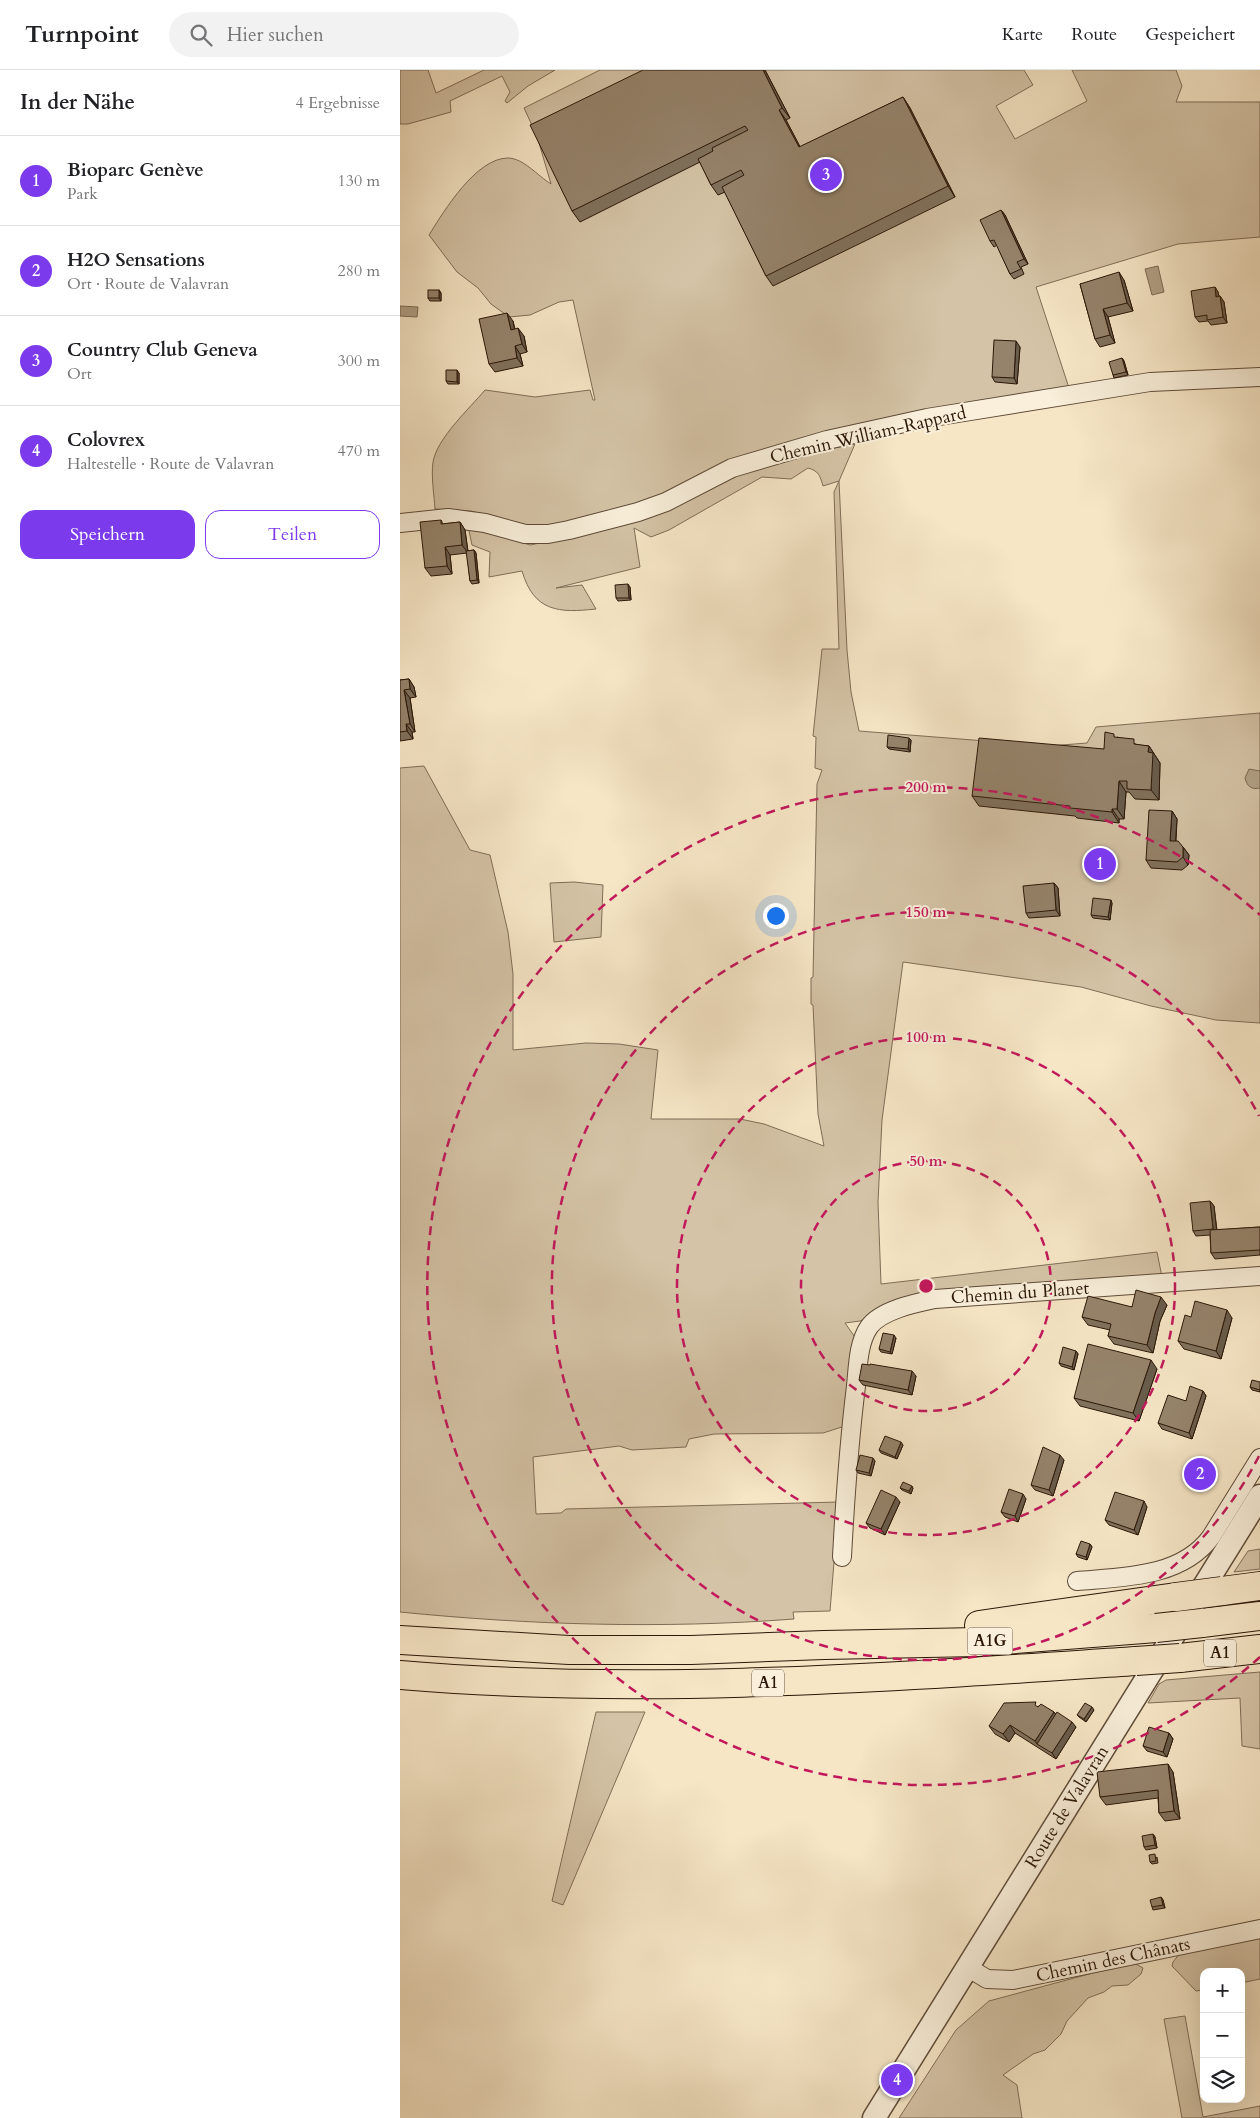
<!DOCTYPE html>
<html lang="de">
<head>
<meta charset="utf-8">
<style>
  :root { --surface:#fff; --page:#f2f2f2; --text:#202124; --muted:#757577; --line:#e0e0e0; --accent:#7c3aed }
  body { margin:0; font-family:Cardo,serif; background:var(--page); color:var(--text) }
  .controls { position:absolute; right:15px; bottom:15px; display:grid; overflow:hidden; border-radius:10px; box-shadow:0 5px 20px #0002 }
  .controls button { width:45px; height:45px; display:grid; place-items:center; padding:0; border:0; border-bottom:1px solid var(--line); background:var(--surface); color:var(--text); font:25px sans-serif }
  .you { position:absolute; left:375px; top:845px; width:18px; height:18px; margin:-12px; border:4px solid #fff; border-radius:50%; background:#1a73e8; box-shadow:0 0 0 8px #1a73e833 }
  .badge { display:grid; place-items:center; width:32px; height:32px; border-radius:50%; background:var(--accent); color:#fff; font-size:16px; font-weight:700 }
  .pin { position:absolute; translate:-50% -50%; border:2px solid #fff; box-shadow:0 1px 5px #0006 }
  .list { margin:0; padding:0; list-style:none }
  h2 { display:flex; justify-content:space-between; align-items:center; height:65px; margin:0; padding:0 20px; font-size:21px }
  h2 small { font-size:16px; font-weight:400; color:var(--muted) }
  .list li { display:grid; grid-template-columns:32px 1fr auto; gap:15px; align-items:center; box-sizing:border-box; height:90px; padding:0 20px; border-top:1px solid var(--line) }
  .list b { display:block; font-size:19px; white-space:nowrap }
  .list p { margin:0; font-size:16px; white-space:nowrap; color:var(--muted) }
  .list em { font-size:16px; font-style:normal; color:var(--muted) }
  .actions { display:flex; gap:10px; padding:15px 20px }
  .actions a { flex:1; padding:11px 0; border:1px solid var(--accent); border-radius:15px; text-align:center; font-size:18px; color:var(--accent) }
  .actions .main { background:var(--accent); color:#fff }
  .icon { flex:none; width:28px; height:28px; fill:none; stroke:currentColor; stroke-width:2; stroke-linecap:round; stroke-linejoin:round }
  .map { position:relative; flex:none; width:860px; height:2048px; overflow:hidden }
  header { display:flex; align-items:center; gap:30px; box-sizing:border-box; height:70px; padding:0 25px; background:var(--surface); border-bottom:1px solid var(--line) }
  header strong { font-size:24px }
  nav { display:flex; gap:28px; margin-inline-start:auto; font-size:18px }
  .search { width:350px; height:45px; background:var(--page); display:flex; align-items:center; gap:12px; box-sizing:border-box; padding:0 18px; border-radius:28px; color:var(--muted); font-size:19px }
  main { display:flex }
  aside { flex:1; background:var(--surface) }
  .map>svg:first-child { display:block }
  .green { fill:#d4c3a6; stroke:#806d57 }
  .water { fill:#b1a085; stroke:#7c6953 }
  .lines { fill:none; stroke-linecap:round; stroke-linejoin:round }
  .minor-casing { stroke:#5e4b38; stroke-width:20 }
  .tertiary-casing { stroke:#5e4b38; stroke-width:25 }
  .motorway-casing { stroke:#2c1708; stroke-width:30 }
  .minor { stroke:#f9efda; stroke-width:18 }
  .tertiary { stroke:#f9efda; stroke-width:22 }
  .motorway { stroke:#f6e6c6; stroke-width:28 }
  .motorway-bridge-casing { stroke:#2c1708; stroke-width:30; stroke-linecap:butt }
  .motorway-bridge { stroke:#f6e6c6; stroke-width:28 }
  .wall { fill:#80715c; stroke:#2c1708 }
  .shaded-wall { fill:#685c4b; stroke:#2c1708 }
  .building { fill:#95836b; stroke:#2c1708 }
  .ring { fill:none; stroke:#c2185b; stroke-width:2.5; stroke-dasharray:9 6 }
  .labels { text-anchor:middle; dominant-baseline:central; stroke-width:4; stroke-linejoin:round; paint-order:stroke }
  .shield { fill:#f9efda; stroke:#6a5847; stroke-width:1 }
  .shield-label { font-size:16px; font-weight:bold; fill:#2c1708 }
  .street-label { font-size:18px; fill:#2c1708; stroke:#f9efda }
  .centre { fill:#c2185b; stroke:#f9efda; stroke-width:2.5 }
  .ring-label { font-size:15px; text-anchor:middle; font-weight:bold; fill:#c2185b; stroke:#f9efda; stroke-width:4; stroke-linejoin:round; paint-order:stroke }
</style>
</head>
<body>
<header>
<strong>Turnpoint</strong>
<div class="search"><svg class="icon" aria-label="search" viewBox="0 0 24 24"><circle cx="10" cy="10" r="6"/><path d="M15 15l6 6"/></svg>Hier suchen</div>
<nav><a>Karte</a><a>Route</a><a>Gespeichert</a></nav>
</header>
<main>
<aside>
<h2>In der Nähe<small>4 Ergebnisse</small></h2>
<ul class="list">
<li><span class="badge">1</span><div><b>Bioparc Genève</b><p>Park</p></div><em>130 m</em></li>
<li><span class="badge">2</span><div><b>H2O Sensations</b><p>Ort · Route de Valavran</p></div><em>280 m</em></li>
<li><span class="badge">3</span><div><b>Country Club Geneva</b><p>Ort</p></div><em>300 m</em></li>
<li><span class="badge">4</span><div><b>Colovrex</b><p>Haltestelle · Route de Valavran</p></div><em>470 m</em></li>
</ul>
<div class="actions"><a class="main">Speichern</a><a>Teilen</a></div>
</aside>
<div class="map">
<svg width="860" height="2048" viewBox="0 0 860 2048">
  <rect width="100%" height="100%" fill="#f6e6c6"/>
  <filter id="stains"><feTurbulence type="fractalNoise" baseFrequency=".004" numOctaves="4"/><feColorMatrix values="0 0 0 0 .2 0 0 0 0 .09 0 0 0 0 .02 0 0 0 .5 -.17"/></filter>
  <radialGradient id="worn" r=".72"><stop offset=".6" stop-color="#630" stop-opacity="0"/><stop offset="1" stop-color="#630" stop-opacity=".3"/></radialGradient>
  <g class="green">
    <path d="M0,0H28L36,23L84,0H155L128,16L107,33L105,31L110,22L102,6L50,31L51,42L8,54H0Z"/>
    <path d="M200,0H624L633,15L596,36L615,69L687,31L672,0H776L782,16L776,32H860V167L778,174L636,217L670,321L450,357L262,426L220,440L152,457H134L71,441L35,439C34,424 31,406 33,392C37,368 70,338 85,320L135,327L190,320L193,330H195L173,230L159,232L130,245L109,247L91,234L78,218L57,202L29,165C44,141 76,88 108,88C123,88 138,106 151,114L137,66L124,38Z"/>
    <path d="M455,374L439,411L447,580L451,622L459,661L649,676L687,673L696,657L860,643V953L816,950L751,936L681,917L503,892L482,1050L478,1132L481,1214L757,1182L762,1207L476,1244L460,1251L445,1253L457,1270L445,1356L423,1363L314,1364L289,1369L286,1377L232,1380L219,1376L133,1387L136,1444L161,1443L166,1439L439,1432L430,1541L393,1542L394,1549C263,1559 130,1555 0,1542V698L24,696L70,780L90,785L108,862L113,904V980L186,973L219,974L258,980L251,1049H340L364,1054L424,1076L418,1044L413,935L411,934V908L413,907L417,714L422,700L415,698L416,667L413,666L422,579H439L434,422L439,411L423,416C420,406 419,401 408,398L391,409L362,407L269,460L251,467L234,458L240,497L156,518L182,515L196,539C159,543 134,542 122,501L89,507L90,482L72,475L68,456L130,475L160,469L325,408L419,381Z"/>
    <path d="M174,812L203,815L201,867L154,872L150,813Z"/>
    <path d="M860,1479V1499L834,1502L848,1481Z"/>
    <path d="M860,1602V1679L842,1676L840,1628L748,1633L759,1614L766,1610Z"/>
    <path d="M196,1642H245L163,1835L152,1831Z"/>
    <path d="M860,1866V1909L841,1913V1902H804V1920L796,1921L772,1896L773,1892L780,1883Z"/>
    <path d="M726,1894H736L743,1898L741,1904L728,1915L712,1916L704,1922L688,1928L667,1951L661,1964L645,1980L633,1984L603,2005L617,2015L622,2048H499L556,1960L589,1931Z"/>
    <path d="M785,1946L803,2047L860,2036V2048H782L764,1949Z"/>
  </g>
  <g class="water">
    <path d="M758,196L764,222L752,225L745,199Z"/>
    <path d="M0,236L18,237L17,247L0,246Z"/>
    <path d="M849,699L860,701V718C851,720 847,716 845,708Z"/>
  </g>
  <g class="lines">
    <defs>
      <g id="minor">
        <path d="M0,453L48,448L85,453L125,464H148L169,460L238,442L266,432L332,398L427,370L527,348L750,312L860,307"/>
        <path d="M442,1487C445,1430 449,1373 456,1316C458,1297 458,1273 469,1257C481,1240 516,1233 535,1229L860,1206"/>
        <path d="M677,1511C722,1507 781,1508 811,1467L860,1388"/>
        <path d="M567,1897L587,1909L613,1910L860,1859"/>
      </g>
      <path id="tertiary" d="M474,2048L860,1426"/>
      <g id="motorway">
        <path d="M822,1521L860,1516"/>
        <path d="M802,1553L860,1546"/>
        <path d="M579,1555L776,1527"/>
        <path d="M0,1570L169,1580H291L424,1575L578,1572L756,1558"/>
        <path d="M780,1588L860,1579"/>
        <path d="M0,1605C246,1626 491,1607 736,1591"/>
      </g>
    </defs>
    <use href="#minor" class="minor-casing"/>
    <use href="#tertiary" class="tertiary-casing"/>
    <use href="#motorway" class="motorway-casing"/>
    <use href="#minor" class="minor"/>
    <use href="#tertiary" class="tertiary"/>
    <use href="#motorway" class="motorway"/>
    <defs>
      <g id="motorway-bridge">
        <path d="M776,1527L822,1521"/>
        <path d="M756,1558L802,1553"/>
        <path d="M736,1591L780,1588"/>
      </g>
    </defs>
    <use href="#motorway-bridge" class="motorway-bridge-casing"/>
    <use href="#motorway-bridge" class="motorway-bridge"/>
  </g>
  <g class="wall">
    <path d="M365,0L390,48L386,50L400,77L503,27L510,38L555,127L373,216L366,206L325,122L318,125L311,115L300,92L180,152L172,141Z"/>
    <path d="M601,140L605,145L628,194L621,197L624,204L614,209L610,204L597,175L594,177L590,171Z"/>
    <path d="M724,210L733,241L708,247L715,273L700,277L695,269L680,214Z"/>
    <path d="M815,217L818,222L819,226H820L824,232L827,253L811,255L808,251L799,252L795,247Z"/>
    <path d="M39,220L41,223V231H30L28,228Z"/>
    <path d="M113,251L115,259L124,266L127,282L120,284L123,296L95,302L89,294Z"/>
    <path d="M620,277L617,314L595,312L592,307Z"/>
    <path d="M722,288L724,291L728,305L714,308L713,305Z"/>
    <path d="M59,303V314H48L46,311Z"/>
    <path d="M41,450L43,454L60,452L65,460L68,481L74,480L76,483L79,513L72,514L70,511L67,483L50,485L52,504L31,506L25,498Z"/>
    <path d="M230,517L231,530L218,531L216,528Z"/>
    <path d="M9,609L14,617L16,627L10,628L15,662H12L13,669L0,671V610Z"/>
    <path d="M717,667L738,675L749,676L760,693L759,730L735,729L729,722H726L724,749H719V753L677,748L675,746L579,736L572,726L704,679Z"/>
    <path d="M511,670L510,682L489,679L487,677Z"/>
    <path d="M772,741L777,749L776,771L783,777L789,785L788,795L782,800L751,798L746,790Z"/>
    <path d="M654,813L658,818L660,846L629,848L626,843Z"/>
    <path d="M712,833L710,850L693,848L691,845Z"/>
    <path d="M810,1131L814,1136L817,1160L860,1157V1185L815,1189L811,1183L810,1165L796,1166L793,1161Z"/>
    <path d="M767,1235L760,1251L753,1283L714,1274L708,1266L710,1260L688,1255L682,1247L732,1237Z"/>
    <path d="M791,1247L832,1248L821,1289L784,1279L778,1271Z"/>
    <path d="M496,1268L492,1284L481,1282L479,1279Z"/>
    <path d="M676,1281L678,1284L674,1300L661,1296L659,1293Z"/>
    <path d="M757,1299L739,1351L680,1336L674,1328Z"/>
    <path d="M516,1306L512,1325L463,1315L459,1310Z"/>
    <path d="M860,1312V1322L852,1320L850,1317Z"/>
    <path d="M803,1321L806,1326L792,1369L762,1359L758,1353L786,1331Z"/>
    <path d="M503,1375L497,1389L481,1383L479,1380Z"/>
    <path d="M664,1390L653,1426L635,1420L631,1415Z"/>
    <path d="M475,1391L471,1406L458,1403L456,1400Z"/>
    <path d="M805,1396L807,1399L800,1413L793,1409L791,1406Z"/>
    <path d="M500,1418H513L511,1424L502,1420Z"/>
    <path d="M626,1429L618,1452L605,1447L601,1442Z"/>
    <path d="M500,1432L485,1465L470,1458L466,1453Z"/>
    <path d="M747,1437L738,1465L709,1455L705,1450Z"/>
    <path d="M690,1474L692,1477L687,1490L678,1487L676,1484Z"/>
    <path d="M639,1636L654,1642L656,1645L676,1657L656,1689L615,1663L609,1672L595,1664L589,1656Z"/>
    <path d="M694,1640L686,1652L679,1647L677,1645Z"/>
    <path d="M769,1663L773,1669L767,1687L747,1681L743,1676Z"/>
    <path d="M773,1702L780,1749L765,1751L759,1743L758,1728L706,1735L700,1727Z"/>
    <path d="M753,1764L755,1767L757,1778L746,1780L744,1777Z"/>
    <path d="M757,1787L758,1793L752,1794L750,1792Z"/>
    <path d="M761,1827L763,1830L765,1838L753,1840L752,1837Z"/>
  </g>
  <g class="shaded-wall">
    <path d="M363,0H365L390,48L382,38Z"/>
    <path d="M503,27L510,38L555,127L548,116Z"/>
    <path d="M379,40L386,50L406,88L399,77Z"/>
    <path d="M601,140L605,145L628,194L624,189Z"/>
    <path d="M719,202L724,210L733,241L727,233Z"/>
    <path d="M815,217L818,222L820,232L816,227Z"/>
    <path d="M39,220L41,223V231L39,228Z"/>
    <path d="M820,226L824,232L827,253L823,247Z"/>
    <path d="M703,239L708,247L715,273L710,265Z"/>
    <path d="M107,243L113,251L116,268L111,260Z"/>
    <path d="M118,258L124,266L127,282L122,274Z"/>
    <path d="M616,271L620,277L617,314L614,308Z"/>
    <path d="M115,276L120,284L123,296L117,288Z"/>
    <path d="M722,288L724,291L728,305L726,302Z"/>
    <path d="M57,300L59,303V314L57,312Z"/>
    <path d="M60,452L65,460L68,483L62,475Z"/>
    <path d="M45,477L50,485L52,504L47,496Z"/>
    <path d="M74,480L76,483L79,513L77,510Z"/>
    <path d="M228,514L230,517L231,530L229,528Z"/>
    <path d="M9,609L14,617L16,627L10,619Z"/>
    <path d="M4,620L10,628L15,662L10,654Z"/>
    <path d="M6,654L12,662L13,669L7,661Z"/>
    <path d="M509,668L511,670L510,682L508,679Z"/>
    <path d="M749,676L760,693L759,730L751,720L748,682Z"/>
    <path d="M719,711L726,722L724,749L717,739Z"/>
    <path d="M712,739L719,749V753L712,742Z"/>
    <path d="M772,741L777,749L775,779L770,771Z"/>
    <path d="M783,777L789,785L788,795L783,787Z"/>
    <path d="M654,813L658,818L660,846L656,840Z"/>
    <path d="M711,830L712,833L710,850L708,847Z"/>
    <path d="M810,1131L814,1136L817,1164L813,1159Z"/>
    <path d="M761,1227L767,1235L760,1251L753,1283L747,1275L755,1243Z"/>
    <path d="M827,1240L832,1248L821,1289L816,1281Z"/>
    <path d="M494,1265L496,1268L492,1284L490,1282Z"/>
    <path d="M676,1281L678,1284L674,1300L672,1297Z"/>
    <path d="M751,1290L757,1299L739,1351L733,1343Z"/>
    <path d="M512,1301L516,1306L512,1325L508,1320Z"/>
    <path d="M803,1321L806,1326L792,1369L789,1363Z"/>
    <path d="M501,1372L503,1375L497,1389L495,1387Z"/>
    <path d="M660,1385L664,1390L653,1426L649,1420Z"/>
    <path d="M473,1388L475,1391L471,1406L469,1403Z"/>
    <path d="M805,1396L807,1399L800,1413L798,1410Z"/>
    <path d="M512,1416L513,1418L511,1424L509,1421Z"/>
    <path d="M623,1424L626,1429L618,1452L615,1446Z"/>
    <path d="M496,1427L500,1432L485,1465L481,1459Z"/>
    <path d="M744,1431L747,1437L738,1465L734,1460Z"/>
    <path d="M690,1474L692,1477L687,1490L686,1487Z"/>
    <path d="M692,1637L694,1640L686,1652L684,1649Z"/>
    <path d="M654,1642L660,1650L637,1674L635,1671Z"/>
    <path d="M672,1652L676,1657L656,1689L652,1683Z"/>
    <path d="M610,1655L615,1663L609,1672L603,1664Z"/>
    <path d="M769,1663L773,1669L767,1687L763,1682Z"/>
    <path d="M768,1694L773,1702L780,1749L774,1741Z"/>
    <path d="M753,1764L755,1767L757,1778L755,1775Z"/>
    <path d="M761,1827L763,1830L765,1838L763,1835Z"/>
  </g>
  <g class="building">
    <path d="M243,0H363L382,38L379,40L399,77L503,27L548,116L366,206L322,117L344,105L341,100L311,115L298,89L313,81L312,78L348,60L345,56L172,141L130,55Z"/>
    <path d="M601,140L624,189L617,192L621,199L610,204L594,170L590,171L580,150Z"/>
    <path d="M719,202L727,233L703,239L710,265L695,269L680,214Z"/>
    <path d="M815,217L816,227L820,226L823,247L807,250V245L795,247L791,221Z"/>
    <rect x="28" y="220" width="11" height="8"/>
    <path d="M107,243L111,260L118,258L122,274L115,276L117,288L89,294L79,249Z"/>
    <path d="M594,270L616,271L614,308L592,307Z"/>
    <path d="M722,288L726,302L713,305L709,292Z"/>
    <path d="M46,300H57V312L46,311Z"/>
    <path d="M41,450V454L60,452L62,475L45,477L47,496L25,498L20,452Z"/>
    <path d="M74,480L77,510L70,511L66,481Z"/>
    <path d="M228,514L229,528H216L215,515Z"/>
    <path d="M9,609L10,619L4,620L10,654H6L7,661L0,662V610Z"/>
    <path d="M705,662L714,664V667L734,669V674L749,676L748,682L753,683L751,720L727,719V711H719L717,739H712V742L670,738V736L572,726L579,668L704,679Z"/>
    <path d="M488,665L509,668L508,679L487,677Z"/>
    <path d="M749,740L772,741L770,771H778L783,777V787L777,792L746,790Z"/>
    <path d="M654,813L656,840L626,843L623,816Z"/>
    <path d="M693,828L711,830L708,847L691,845Z"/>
    <path d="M810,1131L813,1159L793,1161L790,1133Z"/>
    <path d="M860,1157V1180L811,1183L810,1160Z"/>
    <path d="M736,1220L761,1227L755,1243L747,1275L708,1266L711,1254L682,1247L688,1226L732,1237Z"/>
    <path d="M795,1231L827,1240L816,1281L778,1271L785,1245L791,1247Z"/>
    <path d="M483,1263L494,1265L490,1282L479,1279Z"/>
    <path d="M688,1274L751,1290L733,1343L674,1328Z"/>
    <path d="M663,1277L676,1281L672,1297L659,1293Z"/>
    <path d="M462,1294L470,1295V1294L512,1301L508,1320L459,1310Z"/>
    <path d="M852,1310L860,1312V1320L850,1317Z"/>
    <path d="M790,1316L803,1321L789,1363L758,1353L768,1325L786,1331Z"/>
    <path d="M485,1366L501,1372L495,1387L479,1380Z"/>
    <path d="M643,1377L660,1385L649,1420L631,1415Z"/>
    <path d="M460,1385L473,1388L469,1403L456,1400Z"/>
    <path d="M798,1392L805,1396L798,1410L791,1406Z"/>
    <path d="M503,1412L512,1416L509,1421L500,1418Z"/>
    <path d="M609,1419L623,1424L615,1446L601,1442Z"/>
    <path d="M481,1420L496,1427L481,1459L466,1453Z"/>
    <path d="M715,1422L744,1431L734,1460L705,1450Z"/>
    <path d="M681,1471L690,1474L686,1487L676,1484Z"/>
    <path d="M636,1632L635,1635L638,1637L641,1634L654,1642L635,1671L610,1655L603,1664L589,1656L604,1633Z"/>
    <path d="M685,1633L692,1637L684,1649L677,1645Z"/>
    <path d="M657,1642L672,1652L652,1683L637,1674Z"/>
    <path d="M749,1657L769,1663L763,1682L743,1676Z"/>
    <path d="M768,1694L774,1741L759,1743L758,1720L700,1727L697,1702Z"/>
    <path d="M753,1764L755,1775L744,1777L742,1766Z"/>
    <path d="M755,1784L756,1791L750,1792L749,1785Z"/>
    <path d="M761,1827L763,1835L752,1837L750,1830Z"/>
  </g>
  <g class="ring">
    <circle cx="526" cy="1216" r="125"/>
    <circle cx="526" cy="1216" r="249"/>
    <path d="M859 1386A374 374 0 1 1 859 1046"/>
    <path d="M860 1587A499 499 0 1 1 860 845"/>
  </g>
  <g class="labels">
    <g class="shield">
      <rect x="567.5" y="1557.5" width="45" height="27" rx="4"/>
      <rect x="804" y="1569.5" width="32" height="27" rx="4"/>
      <rect x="352" y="1599.5" width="32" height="27" rx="4"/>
    </g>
    <g class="shield-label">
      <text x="590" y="1571">A1G</text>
      <text x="820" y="1583">A1</text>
      <text x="368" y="1613">A1</text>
    </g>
    <g class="street-label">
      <text transform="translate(468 365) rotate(-13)">Chemin William-Rappard</text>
      <text transform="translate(620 1223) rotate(-4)">Chemin du Planet</text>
      <text transform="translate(667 1737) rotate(-58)">Route de Valavran</text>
      <text transform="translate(713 1890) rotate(-12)">Chemin des Chânats</text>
    </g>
  </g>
  <circle cx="526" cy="1216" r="8" class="centre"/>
  <g class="ring-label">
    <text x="526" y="722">200 m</text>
    <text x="526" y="847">150 m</text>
    <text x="526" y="972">100 m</text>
    <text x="526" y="1096">50 m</text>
  </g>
  <rect width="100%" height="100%" filter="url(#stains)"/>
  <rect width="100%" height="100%" fill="url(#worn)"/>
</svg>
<div class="controls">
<button>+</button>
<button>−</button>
<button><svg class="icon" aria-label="layers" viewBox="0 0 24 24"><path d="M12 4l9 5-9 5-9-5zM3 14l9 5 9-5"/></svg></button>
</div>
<div class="you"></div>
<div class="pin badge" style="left:700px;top:794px">1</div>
<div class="pin badge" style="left:800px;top:1404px">2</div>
<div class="pin badge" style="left:426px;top:105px">3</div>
<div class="pin badge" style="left:497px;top:2010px">4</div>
</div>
</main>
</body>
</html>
